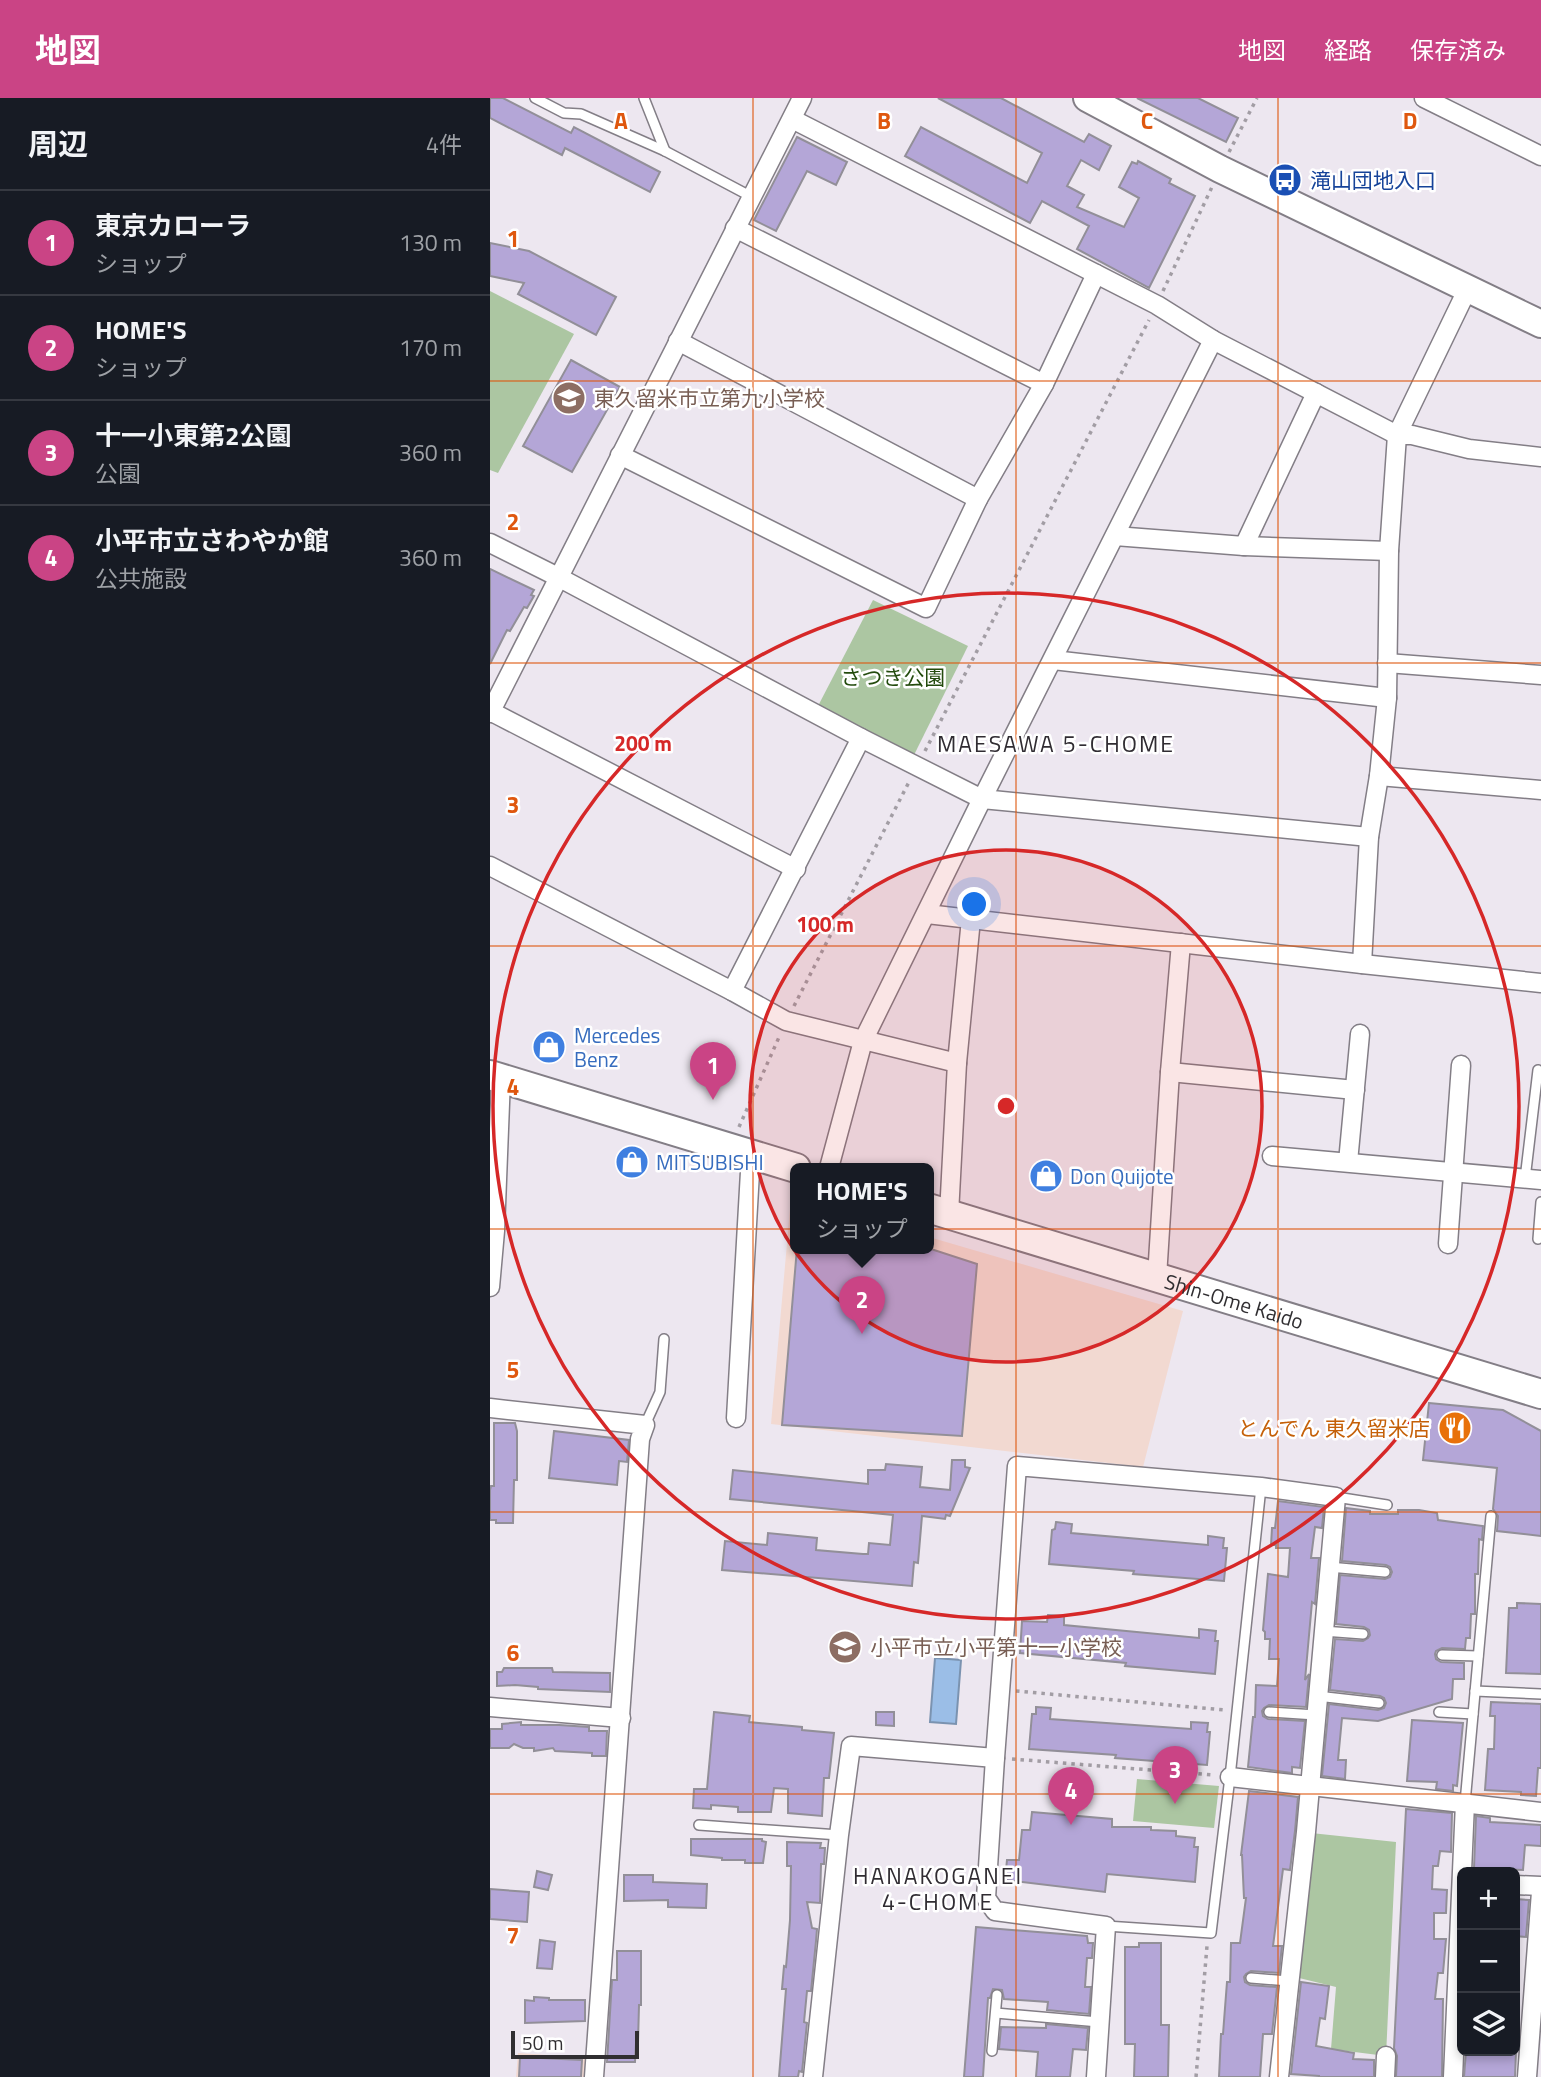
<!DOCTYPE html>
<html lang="ja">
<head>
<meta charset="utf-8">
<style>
  :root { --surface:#171b24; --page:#242831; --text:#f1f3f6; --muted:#9ea1a6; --line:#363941; --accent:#ca4485 }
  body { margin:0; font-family:"Titillium Web","Noto Sans JP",sans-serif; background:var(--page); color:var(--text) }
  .controls { position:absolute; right:21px; bottom:21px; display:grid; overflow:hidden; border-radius:10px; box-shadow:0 4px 10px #0003 }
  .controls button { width:63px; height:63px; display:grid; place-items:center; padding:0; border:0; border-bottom:2px solid var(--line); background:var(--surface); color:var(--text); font:35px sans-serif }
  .scale { position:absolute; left:21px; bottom:18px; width:128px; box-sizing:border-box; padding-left:7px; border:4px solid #302e31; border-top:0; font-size:19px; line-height:24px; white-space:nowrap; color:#302e31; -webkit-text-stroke:5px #fff; paint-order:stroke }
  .you { position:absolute; left:485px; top:807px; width:24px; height:24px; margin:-18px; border:5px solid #fff; border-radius:50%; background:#1a73e8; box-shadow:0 0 0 10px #1a73e833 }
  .badge { display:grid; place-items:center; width:46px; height:46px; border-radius:50%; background:var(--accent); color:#fff; font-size:23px; font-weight:700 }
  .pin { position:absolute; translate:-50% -58px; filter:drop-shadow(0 2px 4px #0008) }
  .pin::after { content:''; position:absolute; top:37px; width:24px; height:21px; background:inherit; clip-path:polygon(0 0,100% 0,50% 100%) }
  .popup { position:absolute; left:300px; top:1065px; width:144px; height:91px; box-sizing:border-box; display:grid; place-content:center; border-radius:10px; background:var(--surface); filter:drop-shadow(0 2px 5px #0005); font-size:23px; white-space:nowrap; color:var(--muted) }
  .popup b { font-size:26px; color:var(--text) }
  .popup::after { content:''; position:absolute; left:50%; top:100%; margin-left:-14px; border:14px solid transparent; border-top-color:var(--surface) }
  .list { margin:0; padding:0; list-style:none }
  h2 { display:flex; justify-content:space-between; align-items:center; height:91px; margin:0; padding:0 28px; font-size:30px }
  h2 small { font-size:23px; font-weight:400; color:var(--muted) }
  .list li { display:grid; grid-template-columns:46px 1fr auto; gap:21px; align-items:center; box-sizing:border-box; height:105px; padding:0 28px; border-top:2px solid var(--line) }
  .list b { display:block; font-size:26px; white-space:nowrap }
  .list p { margin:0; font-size:23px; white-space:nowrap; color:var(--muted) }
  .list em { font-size:23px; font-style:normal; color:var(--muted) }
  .icon { flex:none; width:38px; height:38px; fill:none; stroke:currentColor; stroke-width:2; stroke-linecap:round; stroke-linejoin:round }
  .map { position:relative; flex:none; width:1051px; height:1979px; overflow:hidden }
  header { display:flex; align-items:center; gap:42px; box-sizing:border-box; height:98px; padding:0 35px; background:var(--accent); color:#fff }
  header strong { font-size:33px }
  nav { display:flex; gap:38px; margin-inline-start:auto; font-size:24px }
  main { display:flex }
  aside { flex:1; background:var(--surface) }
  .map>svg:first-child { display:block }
  .commercial { fill:#f2d9d1 }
  .green { fill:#acc6a2 }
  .water { fill:#9bbee7; stroke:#7b93b0; stroke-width:2 }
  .building { fill:#b4a6d7; stroke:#928f98; stroke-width:2 }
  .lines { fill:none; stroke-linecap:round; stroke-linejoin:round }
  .lane-casing { stroke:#837e86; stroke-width:12 }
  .street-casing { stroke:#837e86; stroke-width:21 }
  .secondary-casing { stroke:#837e86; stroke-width:30 }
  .primary-casing { stroke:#837e86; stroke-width:32 }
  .path { stroke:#a29da4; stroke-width:3.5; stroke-dasharray:3.5 5; stroke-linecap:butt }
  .lane { stroke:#fff; stroke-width:9 }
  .street { stroke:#fff; stroke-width:18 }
  .secondary { stroke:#fff; stroke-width:26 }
  .primary { stroke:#fff; stroke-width:28 }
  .grid { fill:none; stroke:#df570e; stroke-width:2; stroke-opacity:0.55 }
  .ring { fill:none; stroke:#d62828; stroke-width:3.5 }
  .labels { text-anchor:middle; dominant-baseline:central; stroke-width:5; stroke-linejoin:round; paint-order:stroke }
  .transit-label { font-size:21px; fill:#164399; stroke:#fff; text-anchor:start }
  .education-label { font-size:21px; fill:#785e54; stroke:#fff; text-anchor:start }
  .park-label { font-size:21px; fill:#234b0d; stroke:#fff }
  .shop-label { font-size:21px; fill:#366cbe; stroke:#fff; text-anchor:start }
  .street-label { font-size:21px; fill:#302e31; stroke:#fff }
  .food-label { font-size:21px; fill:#c56008; stroke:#fff; text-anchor:end }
  .neighbourhood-label { font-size:23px; letter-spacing:2px; fill:#302c32; stroke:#fff }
  .grid-label { font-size:23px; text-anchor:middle; font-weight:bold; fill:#df570e; stroke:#fff; stroke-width:5; stroke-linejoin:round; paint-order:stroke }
  .centre { fill:#d62828; stroke:#fff; stroke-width:3.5 }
  .ring-label { font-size:21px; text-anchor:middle; font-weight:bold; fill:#d62828; stroke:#fff; stroke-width:5; stroke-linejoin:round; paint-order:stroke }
</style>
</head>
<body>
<header>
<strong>地図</strong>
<nav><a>地図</a><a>経路</a><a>保存済み</a></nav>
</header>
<main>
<aside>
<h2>周辺<small>4件</small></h2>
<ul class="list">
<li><span class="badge">1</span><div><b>東京カローラ</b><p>ショップ</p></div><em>130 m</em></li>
<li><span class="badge">2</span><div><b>HOME'S</b><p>ショップ</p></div><em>170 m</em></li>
<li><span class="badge">3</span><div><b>十一小東第2公園</b><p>公園</p></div><em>360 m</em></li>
<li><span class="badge">4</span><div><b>小平市立さわやか館</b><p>公共施設</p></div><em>360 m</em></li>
</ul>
</aside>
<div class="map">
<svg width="1051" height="1979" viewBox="0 0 1051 1979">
  <rect width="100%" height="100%" fill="#ede7f0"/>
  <g class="commercial">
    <path d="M301,1100L305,1101L306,1150H438L439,1139L693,1213L653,1369L281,1326Z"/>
    <path d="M28,1955L99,1960L97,1979H26Z"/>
  </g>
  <g class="green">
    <path d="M0,193L84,236L8,375L0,372Z"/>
    <path d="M383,502L478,548L424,657L328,608Z"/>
    <path d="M647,1681L729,1688L724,1730L643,1723Z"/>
    <path d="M821,1735L906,1744L896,1958L841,1951L846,1889L805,1879Z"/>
  </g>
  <path class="water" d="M445,1560L471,1562L466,1626L440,1624Z"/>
  <g class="building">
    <path d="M0,0H13L81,35L84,29L170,74L160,94L75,50L72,57L0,20Z"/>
    <path d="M448,0H511L594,44L599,36L621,48L609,72L591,62L577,88L594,97L587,109L634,129L649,100L629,89L642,64L647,66L648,63L681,81L679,85L705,98L659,190L587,151L599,128L552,103L540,125L415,58L431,29L537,85L552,55Z"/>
    <path d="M647,0H708L748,20L736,44Z"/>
    <path d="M307,39L357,64L346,87L317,73L286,133L264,122Z"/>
    <path d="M0,145L39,153L126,199L106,237L28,196L34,185L0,178Z"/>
    <path d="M81,262L130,289L82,374L33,348Z"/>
    <path d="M0,471L44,492L41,497L44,498L37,510L34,509L20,533L17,532L0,566Z"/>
    <path d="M307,1150H438L487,1166L472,1338L292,1327Z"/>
    <path d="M939,1305L1013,1312L1051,1333V1438L1007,1433L1008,1418L1003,1411L1007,1370L933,1362Z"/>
    <path d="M4,1325H25L27,1333V1382H24L23,1425H6V1422H0V1392L1,1388H4Z"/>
    <path d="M64,1333L139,1342L137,1364L129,1363L127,1387L59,1380Z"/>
    <path d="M462,1362H475V1369L480,1370L460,1418L456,1417L455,1421L432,1418L428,1465L424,1464L422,1488L232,1472L235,1443L277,1447L278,1435L327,1440L326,1452L373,1456H378L379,1445L400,1447L403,1417L240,1401L243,1372L378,1386V1372H395L396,1366L432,1369L430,1389L460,1392Z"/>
    <path d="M788,1403L834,1409L832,1430L825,1429L821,1460H829L825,1506L822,1504L815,1582L819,1576L816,1609L779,1607L774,1610L772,1613L773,1618L778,1621L815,1623L810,1670L802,1669V1675L758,1669L763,1619H765L766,1587L787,1588L789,1561H779L780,1541H775V1534L773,1532L778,1476L798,1479L800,1450H786V1447H781L782,1430H785Z"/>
    <path d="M856,1410L880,1413V1416H908V1412H929L947,1415L948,1422L993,1428L992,1442L989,1441L988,1476H985V1516H981L980,1540H976L975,1551L952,1550L946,1553L945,1556L946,1561L951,1564L974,1565V1581H963L962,1601L888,1623L852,1620L848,1662H856L855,1681L832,1678L839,1606L888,1612L894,1610L896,1605L894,1600L890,1598L840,1592L845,1541L873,1543L878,1540L880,1537L879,1532L874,1529L846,1526L850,1477L895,1481L900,1479L902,1474L900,1469L896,1467L852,1463Z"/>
    <path d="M566,1424L582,1426L581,1435L718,1447V1438L734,1440L733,1450H737L734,1483L643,1476L644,1473L559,1466L562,1432L565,1431Z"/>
    <path d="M1027,1505L1051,1506V1576L1016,1575L1019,1510H1027Z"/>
    <path d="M558,1517L574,1518V1527L709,1540V1531L726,1533L725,1543H728L725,1576L635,1568L636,1565L530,1555L532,1523L557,1524Z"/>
    <path d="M14,1570H62L63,1574L120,1575V1594L48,1591V1589L25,1587L7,1588V1574H12Z"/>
    <path d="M1001,1604L1051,1606V1670H1048L1046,1698L1031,1697V1694L995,1692L998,1651H1004L1005,1618H1000Z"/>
    <path d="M546,1609L561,1610L560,1621L701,1631V1624L718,1625L717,1634H720L717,1667L625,1660L626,1657L539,1651L542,1616H546Z"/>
    <path d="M224,1614L260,1618L259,1624L302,1628L312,1629V1632L344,1635L339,1680H334L332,1718L298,1715V1691L284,1690L281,1714H248V1709L221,1707V1711L203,1710L204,1691H217Z"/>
    <path d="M386,1614H404V1628L386,1627Z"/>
    <path d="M922,1622L973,1625L967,1688L963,1687V1693L946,1691L947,1684L917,1683Z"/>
    <path d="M31,1624V1627H69L99,1629V1633H117L116,1658H102V1655L65,1653L63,1650L44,1653V1650H33L24,1646L19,1650H0V1631H12V1626Z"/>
    <path d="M759,1693L808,1699L805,1733L800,1772L793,1771L783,1848H792L789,1875L761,1873L756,1876L754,1879L755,1884L760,1887L787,1889L782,1936H773L770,1979H729L731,1936H733L737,1884H740L741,1845H750L756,1800H754L752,1757H751Z"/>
    <path d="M916,1711L962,1715L961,1754L950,1753L948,1768H943L942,1791L957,1792L956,1815H944V1841H956L953,1875H948L945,1901H953L952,1979H906L907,1958L904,1950Z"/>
    <path d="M542,1714L622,1721V1729H661V1732L686,1733V1738L705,1740L704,1749H708L705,1784L617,1776L615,1794L515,1782L517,1762H529L532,1732H540Z"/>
    <path d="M986,1718L1000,1720V1724L1051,1727V1748L1035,1747L1033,1772L984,1770Z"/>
    <path d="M201,1741H272V1743L276,1744L273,1765H255V1762H232V1760L201,1757Z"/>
    <path d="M297,1744L331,1745L330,1750H335L334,1766H331L330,1805L317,1804L322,1830L327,1831L326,1843L321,1893H317L314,1924L317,1925L312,1974L309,1973L308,1979H289L296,1891H292L294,1868L296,1869L300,1822L301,1768H297Z"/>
    <path d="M47,1773L62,1777L58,1792L44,1789Z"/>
    <path d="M134,1777H163V1784L217,1786L216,1810L178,1809V1802L134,1803Z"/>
    <path d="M0,1791L39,1794L37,1824L0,1821Z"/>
    <path d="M1025,1801L1039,1802L1036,1839L1025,1838Z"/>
    <path d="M486,1829L597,1838L598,1845H603L602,1860H597L595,1889H601L599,1916L557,1912L558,1904L514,1901L512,1892L503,1891L500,1900H498L493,1979H474Z"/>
    <path d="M50,1842L65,1844L62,1871L47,1870Z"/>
    <path d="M649,1845H671V1927H679L678,1979H644L645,1946H635V1849H649Z"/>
    <path d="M127,1853H151V1907H149L148,1945H146L145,1964H117L122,1882H127Z"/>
    <path d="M811,1884L839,1888L835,1921L830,1920L826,1948L864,1955L863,1961L884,1962V1979H829V1978L801,1976Z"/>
    <path d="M44,1899L59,1900V1902H95V1923L35,1925V1902L44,1903Z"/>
    <path d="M556,1926L598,1930L596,1952L583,1951L580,1979H546L548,1954L509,1951L511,1929L556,1930Z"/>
    <path d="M976,1953H1026L1025,1979H974Z"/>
    <path d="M30,1959L92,1962L91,1979H29Z"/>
  </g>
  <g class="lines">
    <defs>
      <g id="lane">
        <path d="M45,0L74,15L91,16L175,53L262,99"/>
        <path d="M154,0L175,53"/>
        <path d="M1035,1081L1048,972"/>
        <path d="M1048,1141L1051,1104"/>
        <path d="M155,1327L170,1294L174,1241"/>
        <path d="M846,1399L897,1407"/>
        <path d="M839,1469L895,1474"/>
        <path d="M833,1533L873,1536"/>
        <path d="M952,1557L988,1558"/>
        <path d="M985,1593L1051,1596"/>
        <path d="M827,1598L889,1605"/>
        <path d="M779,1614L826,1617"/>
        <path d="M949,1614L983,1616"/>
        <path d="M975,1705L1001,1418"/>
        <path d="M209,1727L349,1737"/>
        <path d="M616,1828L721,1835L740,1679L771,1389"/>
        <path d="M761,1880L799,1883"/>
        <path d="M506,1915L609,1924"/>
        <path d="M502,1953L507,1897"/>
      </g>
      <g id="street">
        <path d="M934,0L1051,58"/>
        <path d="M302,21L667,207L723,242L907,337H922L979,351L1051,359"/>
        <path d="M245,130L554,286"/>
        <path d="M188,243L488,401"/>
        <path d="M130,357L436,510L488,401L554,286L606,176"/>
        <path d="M625,438L754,448L899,453"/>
        <path d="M0,445L68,479L371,640L492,701L879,739"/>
        <path d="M754,448L826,295"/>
        <path d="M563,562L897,600"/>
        <path d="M897,565L1051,577"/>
        <path d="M0,613L306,771"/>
        <path d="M0,615L312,0"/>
        <path d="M889,678L1051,692"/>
        <path d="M0,768L242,893L296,923L467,965"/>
        <path d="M437,816L872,866L1051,885"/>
        <path d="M872,866L879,739L889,678L897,600L899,453L907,337L978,190"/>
        <path d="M242,893L371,640"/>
        <path d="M680,974L865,992"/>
        <path d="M782,1058L1051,1082"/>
        <path d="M858,1064L870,936"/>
        <path d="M339,1070L373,943L492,701L723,242"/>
        <path d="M459,1116L467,965L481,821"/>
        <path d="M958,1146L971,967"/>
        <path d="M667,1179L680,974L691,845"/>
        <path d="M0,1189L5,1133L11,980"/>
        <path d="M0,1310L155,1327L150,1341L104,1979"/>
        <path d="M246,1320L261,1056"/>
        <path d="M0,1609L131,1620"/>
        <path d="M505,1660L496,1800L505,1813L616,1828L606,1979"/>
        <path d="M740,1679L1051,1714"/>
        <path d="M1025,1787L1051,1788"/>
        <path d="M323,1979L349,1737L361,1648L505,1660L527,1368L771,1389L846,1399L816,1734L789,1979"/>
        <path d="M895,1979L896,1958"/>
        <path d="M963,1979L975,1705"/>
        <path d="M1037,1979L1051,1794"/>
      </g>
      <path id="secondary" d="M597,0L730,71L1051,226"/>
      <g id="primary">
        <path d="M0,977L306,1070"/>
        <path id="s1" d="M438,1110L1051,1296"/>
      </g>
    </defs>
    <use href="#lane" class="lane-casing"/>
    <use href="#street" class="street-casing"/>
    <use href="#secondary" class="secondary-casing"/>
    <use href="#primary" class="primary-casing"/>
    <g class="path">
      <path d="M739,54L767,0"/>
      <path d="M673,193L722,89"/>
      <path d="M435,653L659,222"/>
      <path d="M304,908L420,682"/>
      <path d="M249,1029L290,937"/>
      <path d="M526,1593L735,1612"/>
      <path d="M522,1661L724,1677"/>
      <path d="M706,1979L717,1848"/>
    </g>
    <use href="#lane" class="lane"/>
    <use href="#street" class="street"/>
    <use href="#secondary" class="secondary"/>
    <use href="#primary" class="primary"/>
  </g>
  <path class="grid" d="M263,0V1979M526,0V1979M788,0V1979M0,283H1051M0,565H1051M0,848H1051M0,1131H1051M0,1414H1051M0,1696H1051"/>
  <circle cx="516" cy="1008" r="256" fill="#d62828" fill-opacity=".12"/>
  <g class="ring">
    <circle cx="516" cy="1008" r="256"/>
    <circle cx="516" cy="1008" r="513"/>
  </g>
  <defs>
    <symbol id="bus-disc" viewBox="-11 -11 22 22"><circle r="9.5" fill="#1a4fb4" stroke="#fff"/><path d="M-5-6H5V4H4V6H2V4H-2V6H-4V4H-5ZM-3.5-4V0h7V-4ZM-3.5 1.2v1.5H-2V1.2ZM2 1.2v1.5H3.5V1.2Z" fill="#fff"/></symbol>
    <symbol id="school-disc" viewBox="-11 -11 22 22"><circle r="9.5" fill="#8d6e63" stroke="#fff"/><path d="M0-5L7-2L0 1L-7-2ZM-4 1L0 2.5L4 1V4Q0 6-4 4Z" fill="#fff"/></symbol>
    <symbol id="shop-disc" viewBox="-11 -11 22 22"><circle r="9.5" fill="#3f7fe0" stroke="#fff"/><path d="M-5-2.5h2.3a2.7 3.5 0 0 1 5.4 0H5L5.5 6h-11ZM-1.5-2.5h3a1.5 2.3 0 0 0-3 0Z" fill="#fff"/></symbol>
    <symbol id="restaurant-disc" viewBox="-11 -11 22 22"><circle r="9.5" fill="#e8710a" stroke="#fff"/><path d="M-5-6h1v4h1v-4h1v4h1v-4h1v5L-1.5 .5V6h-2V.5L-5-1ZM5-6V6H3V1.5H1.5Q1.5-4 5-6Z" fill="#fff"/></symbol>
  </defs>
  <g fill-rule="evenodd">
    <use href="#bus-disc" x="776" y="63" width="38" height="38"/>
    <use href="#school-disc" x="60" y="281" width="38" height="38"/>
    <use href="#shop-disc" x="40" y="930" width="38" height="38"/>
    <use href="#shop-disc" x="123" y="1045" width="38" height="38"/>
    <use href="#shop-disc" x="537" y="1059" width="38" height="38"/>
    <use href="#restaurant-disc" x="946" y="1311" width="38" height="38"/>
    <use href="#school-disc" x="336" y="1530" width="38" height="38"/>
  </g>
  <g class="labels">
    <g class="transit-label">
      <text x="820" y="82">滝山団地入口</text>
    </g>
    <g class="education-label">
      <text x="104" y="300">東久留米市立第九小学校</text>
      <text x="380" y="1549">小平市立小平第十一小学校</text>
    </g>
    <g class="park-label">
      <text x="403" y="579">さつき公園</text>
    </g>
    <g class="shop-label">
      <text x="84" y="937">Mercedes<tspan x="84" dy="24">Benz</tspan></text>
      <text x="166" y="1064">MITSUBISHI</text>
      <text x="580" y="1078">Don Quijote</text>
    </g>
    <g class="street-label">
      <text stroke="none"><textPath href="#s1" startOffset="320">Shin-Ome Kaido</textPath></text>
    </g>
    <g class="food-label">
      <text x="940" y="1330">とんでん 東久留米店</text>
    </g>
    <g class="neighbourhood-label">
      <text x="566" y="645">MAESAWA 5-CHOME</text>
      <text x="448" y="1777">HANAKOGANEI<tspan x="448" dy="26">4-CHOME</tspan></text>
    </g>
  </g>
  <g class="grid-label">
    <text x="131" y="31">A</text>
    <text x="394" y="31">B</text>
    <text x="657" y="31">C</text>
    <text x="920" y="31">D</text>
    <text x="23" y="149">1</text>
    <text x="23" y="432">2</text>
    <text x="23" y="715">3</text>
    <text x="23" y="997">4</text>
    <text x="23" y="1280">5</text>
    <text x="23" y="1563">6</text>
    <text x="23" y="1846">7</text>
  </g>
  <circle cx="516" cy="1008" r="10" class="centre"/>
  <g class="ring-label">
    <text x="153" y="653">200 m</text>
    <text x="335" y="834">100 m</text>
  </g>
</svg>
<div class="controls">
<button>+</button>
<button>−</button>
<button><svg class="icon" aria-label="layers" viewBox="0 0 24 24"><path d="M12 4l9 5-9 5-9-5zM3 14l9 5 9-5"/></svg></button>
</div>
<div class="scale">50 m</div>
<div class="you"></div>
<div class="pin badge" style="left:223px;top:1002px">1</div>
<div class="pin badge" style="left:372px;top:1236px">2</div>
<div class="popup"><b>HOME'S</b>ショップ</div>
<div class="pin badge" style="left:685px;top:1706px">3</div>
<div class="pin badge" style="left:581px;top:1727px">4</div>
</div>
</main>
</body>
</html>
